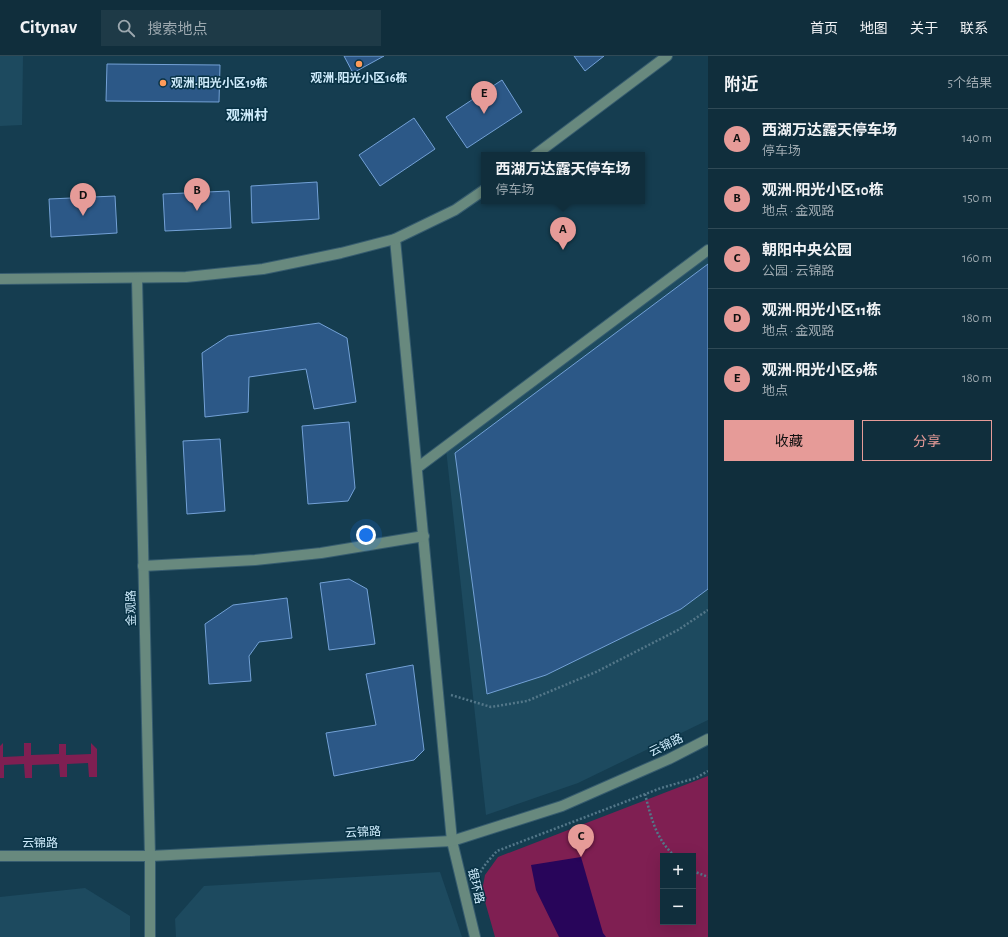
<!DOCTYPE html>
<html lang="zh">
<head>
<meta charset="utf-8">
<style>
  :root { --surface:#102e3c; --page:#1e3a47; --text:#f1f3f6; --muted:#9ca8af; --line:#304a56; --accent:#e69b98 }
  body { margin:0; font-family:"Alegreya Sans","Noto Sans SC",sans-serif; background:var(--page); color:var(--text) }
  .controls { position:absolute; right:12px; bottom:12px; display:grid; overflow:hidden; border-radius:0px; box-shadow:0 4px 16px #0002 }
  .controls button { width:36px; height:36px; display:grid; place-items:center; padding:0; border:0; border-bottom:1px solid var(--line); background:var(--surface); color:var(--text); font:20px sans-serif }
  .you { position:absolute; left:366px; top:479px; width:14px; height:14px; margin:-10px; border:3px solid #fff; border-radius:50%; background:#1a73e8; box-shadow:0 0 0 6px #1a73e833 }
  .badge { display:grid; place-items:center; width:26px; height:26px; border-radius:50%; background:var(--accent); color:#111; font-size:13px; font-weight:700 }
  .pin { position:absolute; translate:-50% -33px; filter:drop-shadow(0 1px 2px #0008) }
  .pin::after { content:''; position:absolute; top:21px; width:14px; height:12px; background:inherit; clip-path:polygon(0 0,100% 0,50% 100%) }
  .popup { position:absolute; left:481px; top:96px; width:164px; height:52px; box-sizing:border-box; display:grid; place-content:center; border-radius:0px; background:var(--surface); filter:drop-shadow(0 1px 3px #0005); font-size:13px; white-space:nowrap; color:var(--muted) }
  .popup b { font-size:15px; color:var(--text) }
  .popup::after { content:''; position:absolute; left:50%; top:100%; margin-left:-8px; border:8px solid transparent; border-top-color:var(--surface) }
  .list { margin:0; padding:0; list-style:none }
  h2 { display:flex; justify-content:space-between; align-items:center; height:52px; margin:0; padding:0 16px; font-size:17px }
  h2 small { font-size:13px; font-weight:400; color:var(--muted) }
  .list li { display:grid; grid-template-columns:26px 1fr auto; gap:12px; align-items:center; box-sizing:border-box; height:60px; padding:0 16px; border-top:1px solid var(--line) }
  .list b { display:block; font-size:15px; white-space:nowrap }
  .list p { margin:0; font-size:13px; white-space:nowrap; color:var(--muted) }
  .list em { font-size:13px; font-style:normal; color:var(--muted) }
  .actions { display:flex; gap:8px; padding:12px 16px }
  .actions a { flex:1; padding:9px 0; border:1px solid var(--accent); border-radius:0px; text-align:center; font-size:14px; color:var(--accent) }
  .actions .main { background:var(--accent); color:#111 }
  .icon { flex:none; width:22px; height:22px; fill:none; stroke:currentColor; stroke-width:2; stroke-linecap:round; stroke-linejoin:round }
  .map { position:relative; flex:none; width:708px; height:881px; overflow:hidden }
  header { display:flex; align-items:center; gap:24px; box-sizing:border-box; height:56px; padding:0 20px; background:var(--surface); border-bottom:1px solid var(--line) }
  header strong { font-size:19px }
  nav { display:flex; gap:22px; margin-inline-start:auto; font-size:14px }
  .search { width:280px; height:36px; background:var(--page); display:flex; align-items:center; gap:10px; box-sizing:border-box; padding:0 14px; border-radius:0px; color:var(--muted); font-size:15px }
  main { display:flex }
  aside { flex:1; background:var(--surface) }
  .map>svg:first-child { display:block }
  .built { fill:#1d4a5f }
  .green { fill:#7f1f52; fill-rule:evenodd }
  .water { fill:#28055a }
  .building { fill:#2c5887; stroke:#73a1d6 }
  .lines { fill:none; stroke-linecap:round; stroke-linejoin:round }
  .minor-casing { stroke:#365c6f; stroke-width:12 }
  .path { stroke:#537789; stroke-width:2.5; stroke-dasharray:2 2; stroke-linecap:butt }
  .minor { stroke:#68897e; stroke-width:10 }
  .poi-dot { fill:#ff9b5a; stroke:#083245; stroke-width:1.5 }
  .labels { text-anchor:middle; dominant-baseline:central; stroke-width:3; stroke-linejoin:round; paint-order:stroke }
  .poi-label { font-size:12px; font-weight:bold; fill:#cfecfc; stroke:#083245 }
  .street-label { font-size:12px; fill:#cfecfc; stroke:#083245 }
  .quarter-label { font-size:14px; font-weight:bold; fill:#cfecfc; stroke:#083245 }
</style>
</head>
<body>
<header>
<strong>Citynav</strong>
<div class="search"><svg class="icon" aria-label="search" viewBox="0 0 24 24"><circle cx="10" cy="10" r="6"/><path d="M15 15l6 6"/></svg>搜索地点</div>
<nav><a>首页</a><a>地图</a><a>关于</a><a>联系</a></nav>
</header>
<main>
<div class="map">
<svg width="708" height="881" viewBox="0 0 708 881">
  <rect width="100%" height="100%" fill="#153d50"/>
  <g class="built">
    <path d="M0,0H23L22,69L0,70Z"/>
    <path d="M708,199V664L578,727L486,759L446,393Z"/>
    <path d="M440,816L462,881H176L175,863L204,830Z"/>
    <path d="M85,832L130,860V881H0V841Z"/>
  </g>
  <g class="green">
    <path d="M3,687V701L24,700V687H31V699L59,698V688H66V699L91,698V687L97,693V721H89L88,707L67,708V721H60L59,708L32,709V722H25L24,708L4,709V722H0V690Z"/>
    <path d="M708,720V881H495L482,835L485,819L498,801ZM663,800H693V866H663Z"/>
  </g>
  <path class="water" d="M581,801L603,877L606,881H559L536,834L531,809Z"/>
  <g class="building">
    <path d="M344,0H384L353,17Z"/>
    <path d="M574,0H604L585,15Z"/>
    <path d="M107,8L220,9L219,46L106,45Z"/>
    <path d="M502,24L522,56L467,92L446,61Z"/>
    <path d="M414,62L435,93L380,130L359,99Z"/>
    <path d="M317,126L319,163L252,167L251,130Z"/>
    <path d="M229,135L231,172L165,175L163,138Z"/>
    <path d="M115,140L117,177L51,181L49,143Z"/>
    <path d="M708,208V533L681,553L546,619L487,638L455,397Z"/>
    <path d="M319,267L347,282L356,346L314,353L306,313L249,321L248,356L205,361L202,297L228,280Z"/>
    <path d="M349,366L355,432L348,445L308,448L302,370Z"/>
    <path d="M220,383L225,455L187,458L183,385Z"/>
    <path d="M349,523L367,533L375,588L329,594L320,527Z"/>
    <path d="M287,542L292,582L259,586L249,600L251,625L209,628L205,568L233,549Z"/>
    <path d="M413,609L424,694L414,704L334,720L326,677L376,669L366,618Z"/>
  </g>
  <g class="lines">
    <defs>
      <g id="minor">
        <path d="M535,99L667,0"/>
        <path d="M395,183L452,785L475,881"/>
        <path d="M0,223L186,221L263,213L341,197L395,183L455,154L484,134"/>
        <path d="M137,223L150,800V881"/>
        <path d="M417,412L708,194"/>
        <path d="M143,510L255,504L321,497L424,480"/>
        <path d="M0,800H150L452,785L562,750L669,703L708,683"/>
      </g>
    </defs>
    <use href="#minor" class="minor-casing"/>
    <g class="path">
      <path d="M451,639L491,651L527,645L596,616L678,574L708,554"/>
      <path d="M645,738C651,761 656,784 675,800"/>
      <path d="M693,815L708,821"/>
      <path d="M478,832C475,818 488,805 497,795L661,732L696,722L708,715"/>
    </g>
    <use href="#minor" class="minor"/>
  </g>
  <g class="poi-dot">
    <circle cx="359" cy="8" r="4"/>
    <circle cx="163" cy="27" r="4"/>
  </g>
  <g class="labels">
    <g class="poi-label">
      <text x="359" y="22">观洲·阳光小区16栋</text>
      <text x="171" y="27" text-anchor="start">观洲·阳光小区19栋</text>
    </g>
    <g class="street-label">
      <text transform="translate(131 552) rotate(-91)">金观路</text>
      <text transform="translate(666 689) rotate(-26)">云锦路</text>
      <text transform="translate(363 776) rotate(-3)">云锦路</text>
      <text x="40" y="787">云锦路</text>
      <text transform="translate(476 830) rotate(77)">银环路</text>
    </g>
    <g class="quarter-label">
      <text x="247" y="60">观洲村</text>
    </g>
  </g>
</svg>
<div class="controls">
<button>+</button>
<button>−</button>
</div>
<div class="you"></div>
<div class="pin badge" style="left:563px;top:194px">A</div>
<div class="popup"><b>西湖万达露天停车场</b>停车场</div>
<div class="pin badge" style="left:197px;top:155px">B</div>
<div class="pin badge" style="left:581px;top:801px">C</div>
<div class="pin badge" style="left:83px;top:160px">D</div>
<div class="pin badge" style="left:484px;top:58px">E</div>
</div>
<aside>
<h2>附近<small>5个结果</small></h2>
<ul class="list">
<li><span class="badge">A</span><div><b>西湖万达露天停车场</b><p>停车场</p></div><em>140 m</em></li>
<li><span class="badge">B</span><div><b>观洲·阳光小区10栋</b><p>地点 · 金观路</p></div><em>150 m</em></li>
<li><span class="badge">C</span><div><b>朝阳中央公园</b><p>公园 · 云锦路</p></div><em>160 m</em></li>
<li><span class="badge">D</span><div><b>观洲·阳光小区11栋</b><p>地点 · 金观路</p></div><em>180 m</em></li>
<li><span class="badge">E</span><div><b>观洲·阳光小区9栋</b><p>地点</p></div><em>180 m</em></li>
</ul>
<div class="actions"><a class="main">收藏</a><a>分享</a></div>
</aside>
</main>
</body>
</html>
